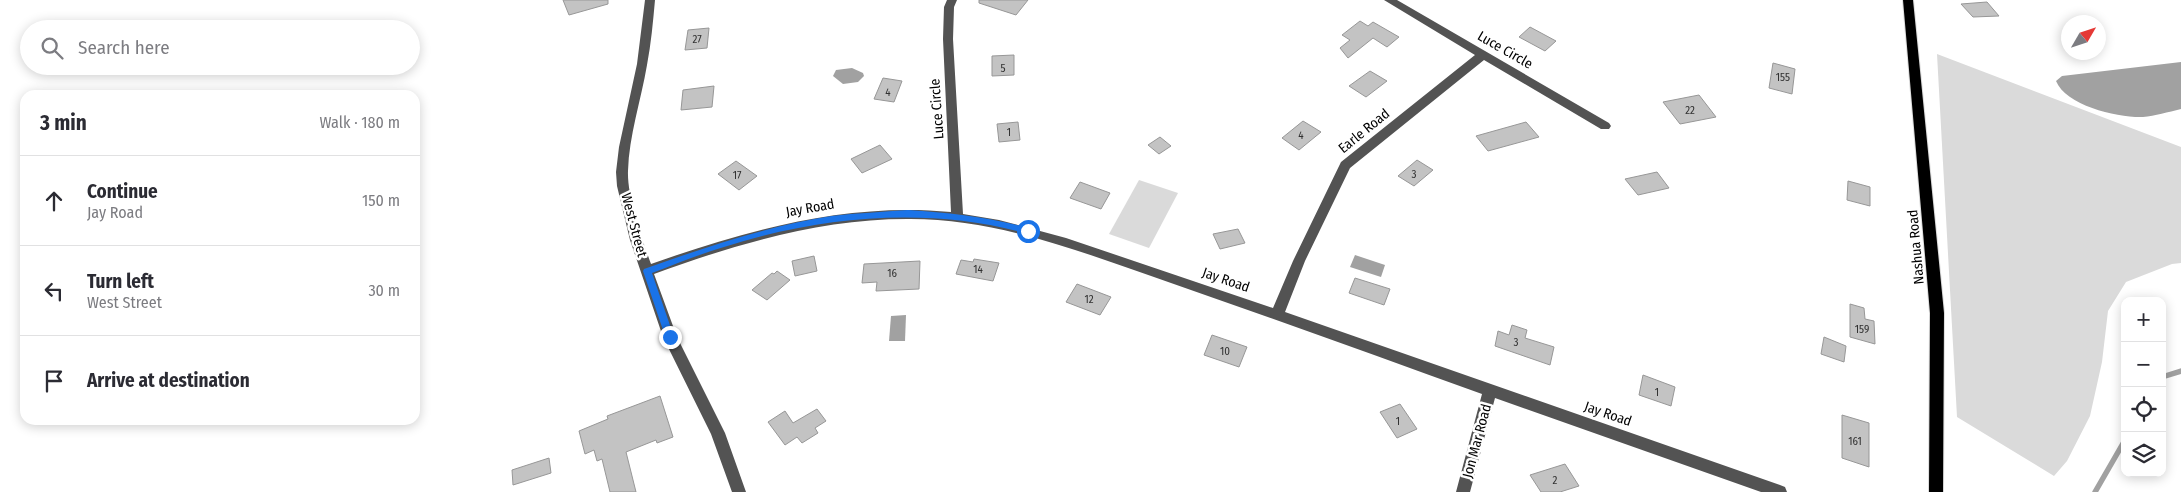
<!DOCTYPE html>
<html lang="en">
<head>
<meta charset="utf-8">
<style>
  :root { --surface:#fff; --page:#f7f7f7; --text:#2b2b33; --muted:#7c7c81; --line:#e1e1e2 }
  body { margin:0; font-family:"Fira Sans Condensed",sans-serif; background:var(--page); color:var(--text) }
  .controls { position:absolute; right:15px; bottom:15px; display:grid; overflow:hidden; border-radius:10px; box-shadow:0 2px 12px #0003 }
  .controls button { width:45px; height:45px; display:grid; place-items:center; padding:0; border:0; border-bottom:1px solid var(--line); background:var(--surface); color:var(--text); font:25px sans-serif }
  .compass { position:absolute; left:2061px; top:15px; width:45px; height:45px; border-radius:50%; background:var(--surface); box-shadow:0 2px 12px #0003; rotate:51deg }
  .stop { position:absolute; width:15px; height:15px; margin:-11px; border:4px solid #1a73e8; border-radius:50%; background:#fff }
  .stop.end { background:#1a73e8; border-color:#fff; box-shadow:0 1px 5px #0008 }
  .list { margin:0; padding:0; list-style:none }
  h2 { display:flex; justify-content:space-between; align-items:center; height:65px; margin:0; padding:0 20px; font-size:21px }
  h2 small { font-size:16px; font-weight:400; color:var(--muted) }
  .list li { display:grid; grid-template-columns:32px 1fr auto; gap:15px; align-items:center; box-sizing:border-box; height:90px; padding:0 20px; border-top:1px solid var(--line) }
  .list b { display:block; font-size:19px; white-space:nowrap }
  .list p { margin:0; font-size:16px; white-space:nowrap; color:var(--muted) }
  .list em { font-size:16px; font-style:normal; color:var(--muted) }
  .icon { flex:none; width:28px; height:28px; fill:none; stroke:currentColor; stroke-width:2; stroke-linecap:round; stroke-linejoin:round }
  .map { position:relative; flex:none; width:2181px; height:492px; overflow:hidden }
  .search { position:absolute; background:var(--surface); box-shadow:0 2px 12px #0003; left:20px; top:20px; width:400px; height:55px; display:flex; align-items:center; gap:12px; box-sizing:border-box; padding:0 18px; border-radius:28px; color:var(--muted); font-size:19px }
  .panel { position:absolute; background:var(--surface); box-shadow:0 2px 12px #0003; left:20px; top:90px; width:400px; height:335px; border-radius:15px }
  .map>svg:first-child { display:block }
  .green { fill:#dadada }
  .water { fill:#a1a1a1 }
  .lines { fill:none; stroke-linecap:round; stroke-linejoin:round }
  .stream { stroke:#a1a1a1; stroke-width:5.5 }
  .building { fill:#c3c3c3; stroke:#979797 }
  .major-casing { stroke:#dbdbdb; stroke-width:2 }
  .minor { fill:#535353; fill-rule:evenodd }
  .major { fill:#000; fill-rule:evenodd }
  .route { fill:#1a73e8 }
  .labels { text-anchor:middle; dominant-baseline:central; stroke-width:5; stroke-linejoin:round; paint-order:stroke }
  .number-label { font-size:11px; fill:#313131 }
  .street-label { font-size:14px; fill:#000; stroke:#fff }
</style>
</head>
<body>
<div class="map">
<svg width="2181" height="492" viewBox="0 0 2181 492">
  <rect width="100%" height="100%" fill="#fff"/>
  <g class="green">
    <path d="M1937,54L2181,147V263L2172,264L2126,282L2108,311L2102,362L2090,416L2067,461L2054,476L1957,417Z"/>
    <path d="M1139,180L1178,193L1149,248L1109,234Z"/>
  </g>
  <g class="water">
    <path d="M2181,62V109C2168,112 2155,116 2143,117C2119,118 2066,106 2056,81L2062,76Z"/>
    <path d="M852,68L863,73L864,76L858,82L843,84L833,76L836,70Z"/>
    <path d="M1355,255L1385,265L1381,277L1350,267Z"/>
    <path d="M906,315L905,341H889L891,316Z"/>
  </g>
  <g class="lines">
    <g class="stream">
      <path d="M2162,377L2181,371"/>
      <path d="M2095,492L2125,440"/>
    </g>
  </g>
  <g class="building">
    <path d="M563,0H608V4L569,15Z"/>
    <path d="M979,0H1028L1016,15L979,3Z"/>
    <path d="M1987,2L1999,16L1973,17L1961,4Z"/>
    <path d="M1360,21L1368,26L1373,22L1399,37L1387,47L1373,38L1348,58L1340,48L1350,40L1342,35Z"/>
    <path d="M1530,27L1556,41L1545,51L1519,37Z"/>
    <path d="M709,28L707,48L685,50L688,30Z"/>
    <path d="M1014,55V75L992,76V56Z"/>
    <path d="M1773,63L1795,69L1792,94L1769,88Z"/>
    <path d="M1370,71L1387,81L1366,97L1349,86Z"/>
    <path d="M883,78L902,81L894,102L874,99Z"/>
    <path d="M714,86L712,107L681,110L683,90Z"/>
    <path d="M1699,95L1716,117L1680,124L1663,102Z"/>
    <path d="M1303,121L1321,132L1299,150L1282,138Z"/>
    <path d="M1018,122L1020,140L999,142L997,124Z"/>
    <path d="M1526,122L1539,137L1488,151L1476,136Z"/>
    <path d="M1160,137L1171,146L1159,154L1148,145Z"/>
    <path d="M880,145L892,159L862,173L851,159Z"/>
    <path d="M1417,160L1433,170L1414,186L1398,176Z"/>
    <path d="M736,161L757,176L739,190L718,174Z"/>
    <path d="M1657,172L1669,188L1638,195L1625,179Z"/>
    <path d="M1848,181L1870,187V206L1847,200Z"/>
    <path d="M1080,182L1110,193L1101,209L1070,198Z"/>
    <path d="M1238,229L1245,243L1220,249L1213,234Z"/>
    <path d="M814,256L817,271L795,276L792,261Z"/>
    <path d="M974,259L999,263L993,281L956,274L961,260L973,262Z"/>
    <path d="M920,261L919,289L876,291L877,282L862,283L864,264Z"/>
    <path d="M777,271L790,280L767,300L752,290L772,273L774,274Z"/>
    <path d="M1355,278L1390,289L1384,305L1349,293Z"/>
    <path d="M1077,284L1111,297L1100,315L1066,302Z"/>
    <path d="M1850,304L1864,308L1865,319L1874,321L1875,344L1850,337Z"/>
    <path d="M1512,325L1527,330L1525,338L1554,347L1550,365L1495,346L1498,331L1509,335Z"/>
    <path d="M1212,335L1247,347L1239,367L1204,355Z"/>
    <path d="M1824,337L1846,346L1844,362L1821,354Z"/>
    <path d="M1643,375L1675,387L1671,406L1639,395Z"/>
    <path d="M660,396L673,437L657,443L656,440L626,452L636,492H610L602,459L597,461L594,450L585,454L579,431L608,419L607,416Z"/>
    <path d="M1400,404L1417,429L1397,438L1380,412Z"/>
    <path d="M817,409L826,421L815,428L818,433L802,443L797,437L785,445L768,422L785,411L793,423Z"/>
    <path d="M1842,415L1869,423V467L1842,458Z"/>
    <path d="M549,458L551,473L513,485L512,470Z"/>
    <path d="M1565,464L1579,486L1560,492H1541L1530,475Z"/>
  </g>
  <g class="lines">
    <defs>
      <path id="major" d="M1903,0H1913L1944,313L1943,492H1929L1930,313Z"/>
    </defs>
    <use href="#major" class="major-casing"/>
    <path class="minor" d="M645,0H655C653,22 651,44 647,65C641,100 629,136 628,171C627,197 642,239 651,264C747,230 847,202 951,212L943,39L944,7L947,0H957L954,7L953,39L963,214L999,220L1066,238L1273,308L1293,261L1341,162L1475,55L1384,0H1397L1609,123L1611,126L1609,129H1601L1484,60L1350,168L1305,261L1285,312L1780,485L1785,487L1787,492H1761L1495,398L1470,492H1456L1482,394C1379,357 1275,319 1171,283C1087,254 998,218 907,219C820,219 736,244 654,274L677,337L725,433L746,492H732L711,434L663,337L630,240L617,186L616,172L619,147L637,64Z"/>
    <use href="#major" class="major"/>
  </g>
  <path class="route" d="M908,210C951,213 991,217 1031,229L1032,231L1028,234C929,206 821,216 724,247C700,254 676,264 652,273L674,337L670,340L666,339L643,271L644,269C706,247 767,226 832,216C857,213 883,212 908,210Z"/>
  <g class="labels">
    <g class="number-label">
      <text x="697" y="39">27</text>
      <text x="1003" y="68">5</text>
      <text x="1783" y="77">155</text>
      <text x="888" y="92">4</text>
      <text x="1690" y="110">22</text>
      <text x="1009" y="132">1</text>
      <text x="1301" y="135">4</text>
      <text x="1414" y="174">3</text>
      <text x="737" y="175">17</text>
      <text x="978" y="269">14</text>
      <text x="892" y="273">16</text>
      <text x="1089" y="299">12</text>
      <text x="1862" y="329">159</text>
      <text x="1516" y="342">3</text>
      <text x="1225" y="351">10</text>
      <text x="1657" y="392">1</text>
      <text x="1398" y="421">1</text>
      <text x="1855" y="441">161</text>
      <text x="1555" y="480">2</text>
    </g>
    <g class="street-label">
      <text transform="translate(1505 50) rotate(30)">Luce Circle</text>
      <text transform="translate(937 109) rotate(-94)">Luce Circle</text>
      <text transform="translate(1364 131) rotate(-39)">Earle Road</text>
      <text transform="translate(810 208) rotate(-10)">Jay Road</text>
      <text transform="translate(634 225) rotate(75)">West Street</text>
      <text transform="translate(1916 247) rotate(-95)">Nashua Road</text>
      <text transform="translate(1226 280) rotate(19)">Jay Road</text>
      <text transform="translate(1608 414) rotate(19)">Jay Road</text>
      <text transform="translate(1477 441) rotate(-75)">Jon Mar Road</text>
    </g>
  </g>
</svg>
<div class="controls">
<button>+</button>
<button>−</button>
<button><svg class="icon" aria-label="locate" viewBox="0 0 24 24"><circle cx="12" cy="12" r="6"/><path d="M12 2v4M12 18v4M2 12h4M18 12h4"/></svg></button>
<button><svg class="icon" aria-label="layers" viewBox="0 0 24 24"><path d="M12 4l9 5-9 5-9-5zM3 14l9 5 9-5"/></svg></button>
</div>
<svg class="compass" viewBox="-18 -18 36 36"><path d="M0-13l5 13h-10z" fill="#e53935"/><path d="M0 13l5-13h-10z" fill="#7c7c81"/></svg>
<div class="stop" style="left:1028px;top:231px"></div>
<div class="stop end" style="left:670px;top:337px"></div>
<div class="search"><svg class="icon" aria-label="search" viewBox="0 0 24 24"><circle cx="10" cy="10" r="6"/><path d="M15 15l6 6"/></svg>Search here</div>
<section class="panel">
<h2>3 min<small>Walk · 180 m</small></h2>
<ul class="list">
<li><svg class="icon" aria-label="ahead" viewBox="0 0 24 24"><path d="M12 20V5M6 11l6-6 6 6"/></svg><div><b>Continue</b><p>Jay Road</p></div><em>150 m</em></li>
<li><svg class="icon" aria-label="left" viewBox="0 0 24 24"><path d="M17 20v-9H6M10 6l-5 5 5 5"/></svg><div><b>Turn left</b><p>West Street</p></div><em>30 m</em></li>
<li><svg class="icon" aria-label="arrive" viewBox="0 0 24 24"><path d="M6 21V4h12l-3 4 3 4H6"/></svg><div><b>Arrive at destination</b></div></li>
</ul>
</section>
</div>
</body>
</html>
